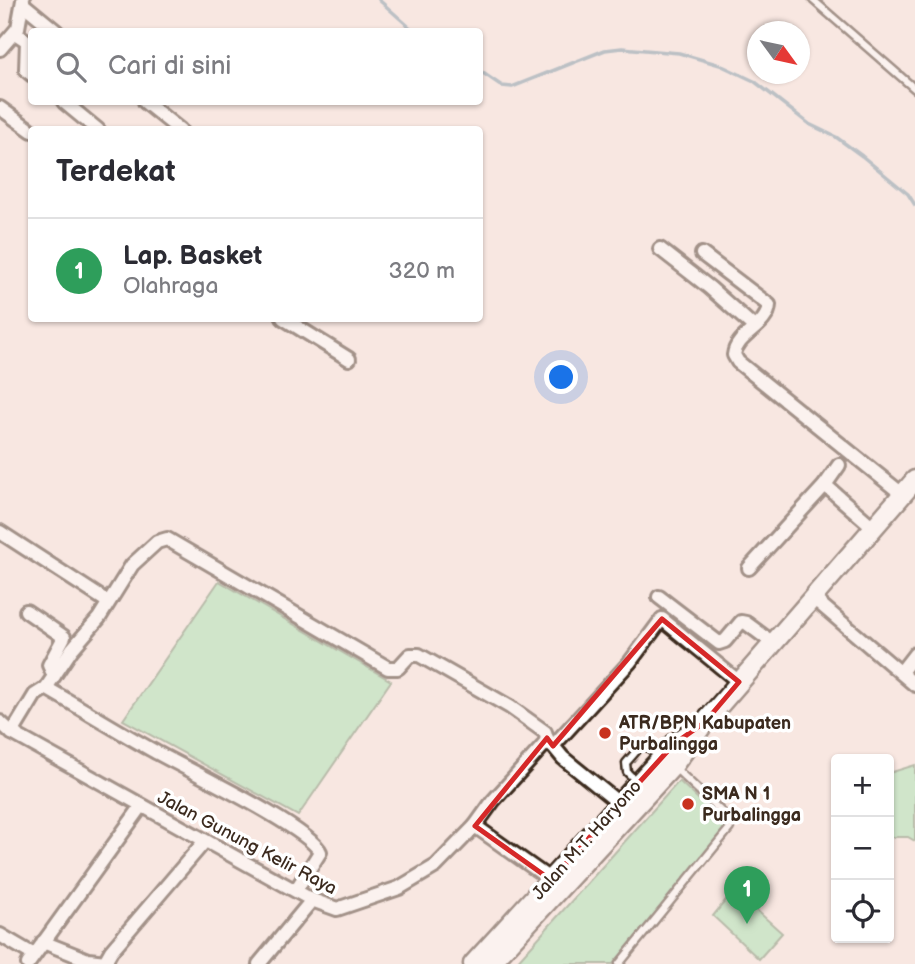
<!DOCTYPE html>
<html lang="id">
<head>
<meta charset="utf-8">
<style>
  :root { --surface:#fff; --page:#f2f2f3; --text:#2b2b33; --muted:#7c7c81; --line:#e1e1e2; --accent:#c8321e }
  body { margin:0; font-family:"Balsamiq Sans",sans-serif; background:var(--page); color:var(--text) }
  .controls { position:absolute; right:21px; bottom:21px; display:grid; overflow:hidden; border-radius:7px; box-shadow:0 2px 5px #0004 }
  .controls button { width:63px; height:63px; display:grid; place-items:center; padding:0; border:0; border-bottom:2px solid var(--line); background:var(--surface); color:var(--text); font:35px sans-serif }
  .compass { position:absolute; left:747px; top:21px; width:63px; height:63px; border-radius:50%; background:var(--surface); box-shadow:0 2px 5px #0004; rotate:123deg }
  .you { position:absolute; left:562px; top:378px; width:24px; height:24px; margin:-18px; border:5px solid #fff; border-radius:50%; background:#1a73e8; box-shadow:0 0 0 10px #1a73e833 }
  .badge { display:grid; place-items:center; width:46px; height:46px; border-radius:50%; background:var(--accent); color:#fff; font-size:23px; font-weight:700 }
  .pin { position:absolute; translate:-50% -58px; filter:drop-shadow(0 2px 4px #0008) }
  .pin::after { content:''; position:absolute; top:37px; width:24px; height:21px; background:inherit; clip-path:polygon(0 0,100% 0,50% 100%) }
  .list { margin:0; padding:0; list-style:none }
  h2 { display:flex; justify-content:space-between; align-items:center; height:91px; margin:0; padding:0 28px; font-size:30px }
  h2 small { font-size:23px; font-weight:400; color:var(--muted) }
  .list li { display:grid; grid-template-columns:46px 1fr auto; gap:21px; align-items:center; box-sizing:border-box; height:105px; padding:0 28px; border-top:2px solid var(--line) }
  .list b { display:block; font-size:26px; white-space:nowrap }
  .list p { margin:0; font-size:23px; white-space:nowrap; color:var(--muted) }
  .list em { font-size:23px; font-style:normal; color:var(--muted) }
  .icon { flex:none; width:38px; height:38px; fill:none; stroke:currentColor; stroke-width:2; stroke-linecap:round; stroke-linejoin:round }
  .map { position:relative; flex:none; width:915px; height:964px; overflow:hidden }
  .search { position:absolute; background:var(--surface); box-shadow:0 2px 5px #0004; left:28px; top:28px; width:455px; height:77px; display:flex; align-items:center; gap:18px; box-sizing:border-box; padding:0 24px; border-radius:7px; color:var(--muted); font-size:26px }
  .panel { position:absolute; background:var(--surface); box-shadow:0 2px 5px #0004; left:28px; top:126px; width:455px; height:196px; border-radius:7px }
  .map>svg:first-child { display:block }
  .green { fill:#9fe2ae; stroke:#6d8666; stroke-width:2 }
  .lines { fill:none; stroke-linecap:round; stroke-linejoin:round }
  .stream { stroke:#7391a1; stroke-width:3.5 }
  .service-casing { stroke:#3b2a1e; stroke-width:11 }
  .minor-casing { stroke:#3b2a1e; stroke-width:18 }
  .secondary-casing { stroke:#3b2a1e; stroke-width:23 }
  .service { stroke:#fff; stroke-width:6 }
  .minor { stroke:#fff; stroke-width:12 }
  .secondary { stroke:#fff; stroke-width:18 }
  .marked { fill:none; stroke:#d62828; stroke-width:5; stroke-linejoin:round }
  .poi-dot { fill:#c8321e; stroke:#fff; stroke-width:2.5 }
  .labels { text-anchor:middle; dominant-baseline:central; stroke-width:7; stroke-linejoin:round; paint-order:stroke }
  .poi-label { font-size:18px; font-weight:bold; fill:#3b2a1e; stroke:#fff; text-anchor:start }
  .street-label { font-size:18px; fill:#3b2a1e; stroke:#fff }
</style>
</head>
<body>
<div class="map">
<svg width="915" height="964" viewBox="0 0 915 964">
  <rect width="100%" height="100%" fill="#f8e7e1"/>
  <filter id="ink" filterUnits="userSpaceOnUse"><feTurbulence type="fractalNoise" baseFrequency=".0143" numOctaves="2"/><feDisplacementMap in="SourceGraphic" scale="14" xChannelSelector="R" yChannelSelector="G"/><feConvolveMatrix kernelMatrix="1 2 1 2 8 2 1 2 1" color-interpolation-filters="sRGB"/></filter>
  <g filter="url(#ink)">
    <g class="green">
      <path d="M219,581L391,681L298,816L123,720Z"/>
      <path d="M915,765V841L908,837H889V773Z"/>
      <path d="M679,781L724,823L723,836L613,964H515Z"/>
      <path d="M734,890L782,933L759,959L713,916Z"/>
    </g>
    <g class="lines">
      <g class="stream">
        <path d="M379,0L415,32"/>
        <path d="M480,71L502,86L512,87L605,50L622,48L679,53L720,65L754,81L809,124L836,137L862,156L908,194L915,205"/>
      </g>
      <defs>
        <g id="service">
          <path d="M813,0L915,89"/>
          <path d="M638,783L627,772L626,763L640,747L645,745L660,757"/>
          <path d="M619,964L730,828L727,817L674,767"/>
        </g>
        <g id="minor">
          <path d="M23,4L57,32"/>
          <path d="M15,33L27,41L26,70L32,75"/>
          <path d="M0,49L18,28L23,0"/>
          <path d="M64,102L98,130"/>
          <path d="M145,102L180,130"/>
          <path d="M0,108L32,131"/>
          <path d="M660,249L710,288L754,327"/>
          <path d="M702,254L769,305C768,327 736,334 734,355L738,362L902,494"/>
          <path d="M283,318L349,359"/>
          <path d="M825,485L839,465"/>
          <path d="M0,532L108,602"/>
          <path d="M749,568L825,485L873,527"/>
          <path d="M659,597L719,643L725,641L741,622L746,623L773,643"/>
          <path d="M812,597L915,685"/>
          <path d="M26,611L64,637L49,665L54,676"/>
          <path d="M901,672L915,654"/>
          <path d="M46,688L72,649L99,618L132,565L157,542L167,539L388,668H398L410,655H419L510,707L545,732L547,738L544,745L493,801L475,826L551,880"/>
          <path d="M0,722L12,733L312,900L337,909L399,888L436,866L475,826"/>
          <path d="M12,733L35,695L46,688C81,708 116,730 152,750C182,767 310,828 320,852L296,890"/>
          <path d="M549,741L563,758L620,804"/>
          <path d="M553,746L630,662L662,619L739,682"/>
          <path d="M0,935L34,955"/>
          <path d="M43,942L88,960L106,962"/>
          <path d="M28,964L141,807"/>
          <path d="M107,964V958L111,951L205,841"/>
          <path d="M259,964L312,900"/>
        </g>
        <g id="secondary">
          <path d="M473,964L674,744L699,726"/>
          <path d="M490,964L673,766L705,722L915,480"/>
        </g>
      </defs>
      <use href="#service" class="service-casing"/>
      <use href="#minor" class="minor-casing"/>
      <use href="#secondary" class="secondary-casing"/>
      <use href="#service" class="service"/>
      <use href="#minor" class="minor"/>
      <use href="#secondary" class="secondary"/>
    </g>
  </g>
  <path d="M0 0H915V964H0ZM662,619L739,682L705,722L674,744L551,880L475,826L547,738L553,746Z" fill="#f8e7e1" fill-opacity=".55" fill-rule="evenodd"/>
  <path class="marked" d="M662,619L739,682L705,722L674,744L551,880L475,826L547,738L553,746Z"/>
  <g class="poi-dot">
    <circle cx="605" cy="733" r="7"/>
    <circle cx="688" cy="804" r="7"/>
  </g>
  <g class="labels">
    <g class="poi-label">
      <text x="619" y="723">ATR/BPN Kabupaten<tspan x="619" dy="21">Purbalingga</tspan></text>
      <text x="702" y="794">SMA N 1<tspan x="702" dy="21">Purbalingga</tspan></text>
    </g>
    <g class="street-label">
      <text transform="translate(587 840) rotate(-48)">Jalan M.T. Haryono</text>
      <text transform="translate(247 843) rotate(28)">Jalan Gunung Kelir Raya</text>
    </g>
  </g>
</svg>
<div class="controls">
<button>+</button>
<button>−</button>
<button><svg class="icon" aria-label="locate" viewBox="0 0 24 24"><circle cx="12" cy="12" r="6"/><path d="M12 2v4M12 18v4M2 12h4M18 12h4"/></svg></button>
</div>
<svg class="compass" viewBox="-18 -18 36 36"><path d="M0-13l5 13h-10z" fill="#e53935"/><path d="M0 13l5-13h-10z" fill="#7c7c81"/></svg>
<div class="you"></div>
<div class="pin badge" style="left:747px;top:924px;background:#2e9e5b">1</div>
<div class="search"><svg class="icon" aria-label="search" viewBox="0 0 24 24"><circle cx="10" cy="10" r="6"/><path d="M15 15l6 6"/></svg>Cari di sini</div>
<section class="panel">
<h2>Terdekat<small></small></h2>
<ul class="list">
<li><span class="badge" style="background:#2e9e5b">1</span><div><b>Lap. Basket</b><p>Olahraga</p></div><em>320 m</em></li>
</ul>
</section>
</div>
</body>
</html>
